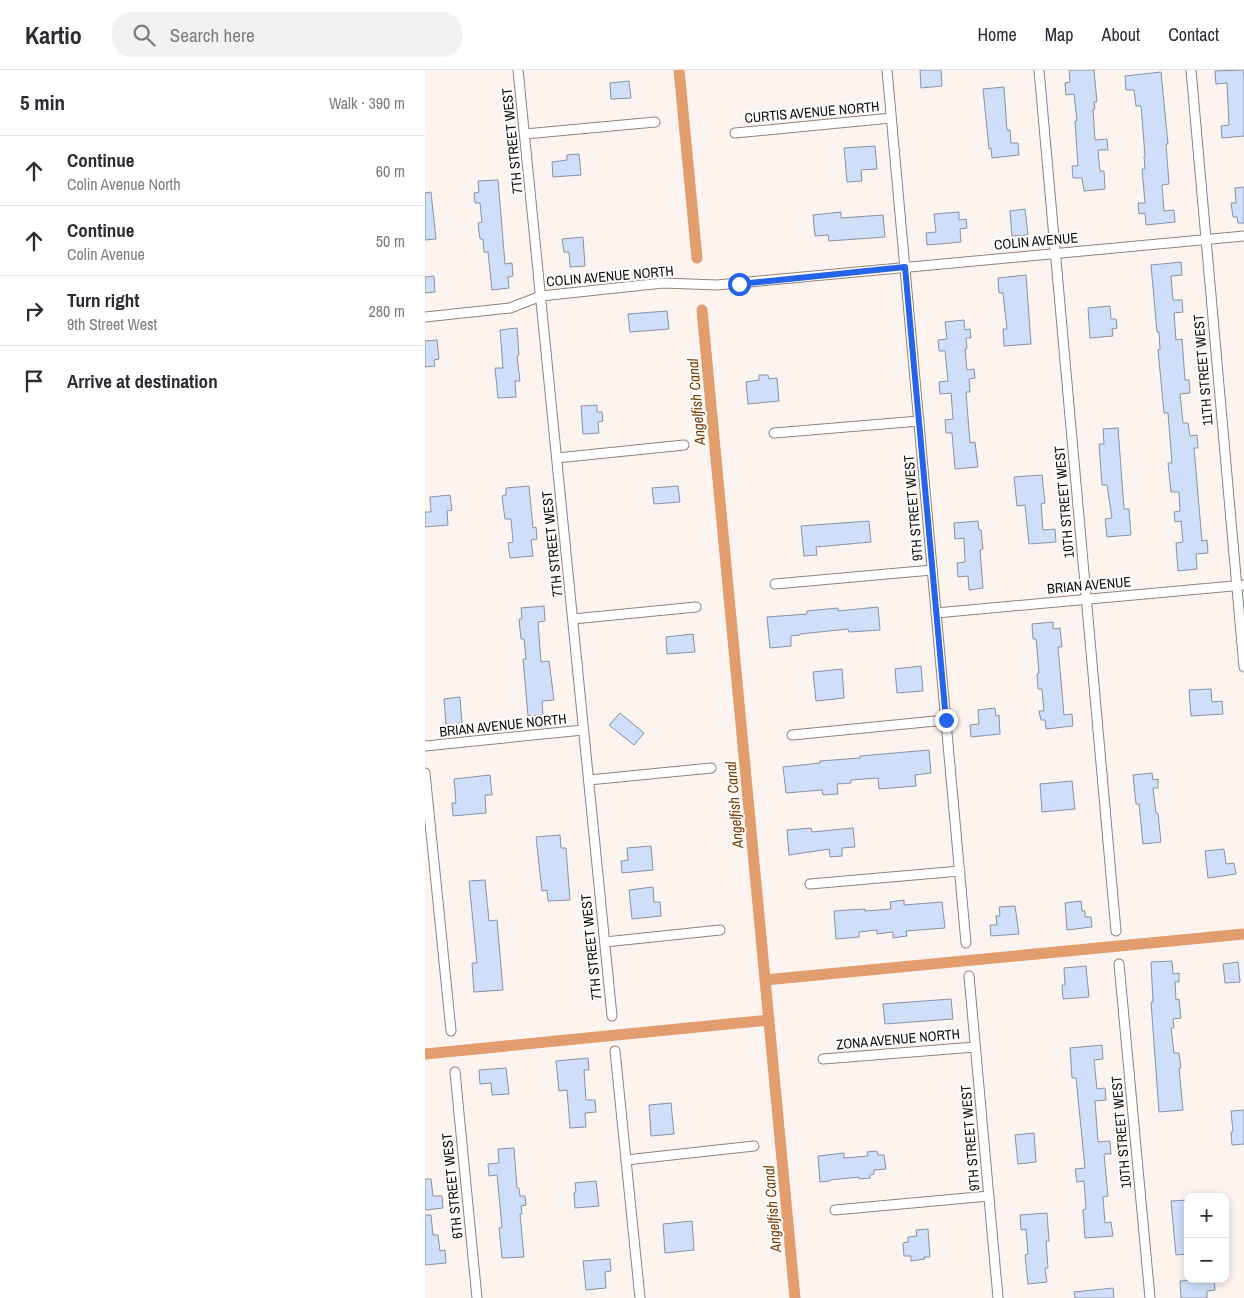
<!DOCTYPE html>
<html lang="en">
<head>
<meta charset="utf-8">
<style>
  :root { --surface:#fff; --page:#f2f2f3; --text:#2b2b33; --muted:#7c7c81; --line:#e1e1e2 }
  body { margin:0; font-family:"Archivo Narrow",sans-serif; background:var(--page); color:var(--text) }
  .controls { position:absolute; right:15px; bottom:15px; display:grid; overflow:hidden; border-radius:10px; box-shadow:0 2px 8px #0003 }
  .controls button { width:45px; height:45px; display:grid; place-items:center; padding:0; border:0; border-bottom:1px solid var(--line); background:var(--surface); color:var(--text); font:25px sans-serif }
  .stop { position:absolute; width:15px; height:15px; margin:-11px; border:4px solid #2563eb; border-radius:50%; background:#fff }
  .stop.end { background:#2563eb; border-color:#fff; box-shadow:0 1px 5px #0008 }
  .list { margin:0; padding:0; list-style:none }
  h2 { display:flex; justify-content:space-between; align-items:center; height:65px; margin:0; padding:0 20px; font-size:21px }
  h2 small { font-size:16px; font-weight:400; color:var(--muted) }
  .list li { display:grid; grid-template-columns:32px 1fr auto; gap:15px; align-items:center; box-sizing:border-box; height:70px; padding:0 20px; border-top:1px solid var(--line) }
  .list b { display:block; font-size:19px; white-space:nowrap }
  .list p { margin:0; font-size:16px; white-space:nowrap; color:var(--muted) }
  .list em { font-size:16px; font-style:normal; color:var(--muted) }
  .icon { flex:none; width:28px; height:28px; fill:none; stroke:currentColor; stroke-width:2; stroke-linecap:round; stroke-linejoin:round }
  .map { position:relative; flex:none; width:819px; height:1228px; overflow:hidden }
  header { display:flex; align-items:center; gap:30px; box-sizing:border-box; height:70px; padding:0 25px; background:var(--surface); border-bottom:1px solid var(--line) }
  header strong { font-size:24px }
  nav { display:flex; gap:28px; margin-inline-start:auto; font-size:18px }
  .search { width:350px; height:45px; background:var(--page); display:flex; align-items:center; gap:12px; box-sizing:border-box; padding:0 18px; border-radius:20px; color:var(--muted); font-size:19px }
  main { display:flex }
  aside { flex:1; background:var(--surface) }
  .map>svg:first-child { display:block }
  .lines { fill:none; stroke-linecap:round; stroke-linejoin:round }
  .canal { stroke:#e29d6f; stroke-width:11 }
  .building { fill:#cfdef9; stroke:#8791a3 }
  .minor-casing { stroke:#958276; stroke-width:11 }
  .minor { stroke:#fff; stroke-width:9 }
  .route { stroke:#2563eb; stroke-width:6 }
  .labels { text-anchor:middle; dominant-baseline:central; stroke-width:4; stroke-linejoin:round; paint-order:stroke }
  .street-label { font-size:14px; fill:#130d09; stroke:#fff }
  .water-label { font-size:15px; font-style:italic; fill:#7a3b02; stroke:#fff }
</style>
</head>
<body>
<header>
<strong>Kartio</strong>
<div class="search"><svg class="icon" aria-label="search" viewBox="0 0 24 24"><circle cx="10" cy="10" r="6"/><path d="M15 15l6 6"/></svg>Search here</div>
<nav><a>Home</a><a>Map</a><a>About</a><a>Contact</a></nav>
</header>
<main>
<aside>
<h2>5 min<small>Walk · 390 m</small></h2>
<ul class="list">
<li><svg class="icon" aria-label="ahead" viewBox="0 0 24 24"><path d="M12 20V5M6 11l6-6 6 6"/></svg><div><b>Continue</b><p>Colin Avenue North</p></div><em>60 m</em></li>
<li><svg class="icon" aria-label="ahead" viewBox="0 0 24 24"><path d="M12 20V5M6 11l6-6 6 6"/></svg><div><b>Continue</b><p>Colin Avenue</p></div><em>50 m</em></li>
<li><svg class="icon" aria-label="right" viewBox="0 0 24 24"><path d="M7 20v-9h11M14 6l5 5-5 5"/></svg><div><b>Turn right</b><p>9th Street West</p></div><em>280 m</em></li>
<li><svg class="icon" aria-label="arrive" viewBox="0 0 24 24"><path d="M6 21V4h12l-3 4 3 4H6"/></svg><div><b>Arrive at destination</b></div></li>
</ul>
</aside>
<div class="map">
<svg width="819" height="1228" viewBox="0 0 819 1228">
  <rect width="100%" height="100%" fill="#fdf4ef"/>
  <g class="lines">
    <g class="canal">
      <path d="M254,0L272,188"/>
      <path d="M277,240L370,1228"/>
      <path d="M340,910L819,864"/>
      <path d="M0,984L344,950"/>
    </g>
  </g>
  <g class="building">
    <path d="M495,0H516L517,16L496,18Z"/>
    <path d="M644,0H669L672,32H669L670,39H668L670,70L682,69L683,80H673L675,101H679L680,119L659,121L657,108H648L647,96H653L650,51H652L649,24L641,25L640,13L645,12Z"/>
    <path d="M818,0L819,6V66L797,68L796,56L804,55L802,13L791,14L790,1Z"/>
    <path d="M736,2L743,74H741L744,114L737,115L739,141L749,140L750,152L721,155L720,143L714,144L713,133H720L717,99H720L719,86H720L716,36H711L709,20H701L700,6Z"/>
    <path d="M204,11L206,28L186,29L185,13Z"/>
    <path d="M579,17L582,60H585L586,73H593L594,85L567,88L566,78L564,79L558,19Z"/>
    <path d="M450,76L452,99L436,100L437,111L422,112L419,78Z"/>
    <path d="M154,84L156,105L128,107L127,92L142,90V85Z"/>
    <path d="M73,110L80,194L87,193L88,206L83,207L84,218L67,220L63,182H59L58,169H55L53,153L57,152L55,133H50L49,123L54,122L53,111Z"/>
    <path d="M819,117V153H813L812,147H808L806,133H811L810,118Z"/>
    <path d="M6,122L11,169L0,170V123Z"/>
    <path d="M600,139L603,165L587,166L585,141Z"/>
    <path d="M416,142V148L458,145L460,167L404,171L403,165L390,166L388,145Z"/>
    <path d="M534,142V150L541,149L542,158L535,159L536,172L502,175L501,163L511,162L509,144Z"/>
    <path d="M158,167L160,196L145,197L144,182H139L137,169Z"/>
    <path d="M756,192L757,205L746,206L748,230H757L758,242L749,243L751,270L757,269L760,310H764L765,323L755,324L758,353H763L765,366L772,365L773,378H769L777,471L782,470L783,483L771,484L772,499L753,501L751,473L758,472L756,451L750,452L749,442L755,441L754,422H746L743,393H747L743,343H739L733,280L735,279L734,262H732L726,195Z"/>
    <path d="M601,205L606,274L579,276L578,259H582L579,233L578,223H574L573,208Z"/>
    <path d="M9,206L10,222L0,223V207Z"/>
    <path d="M685,236L686,249H691L692,258L687,259L688,266L665,268L663,238Z"/>
    <path d="M242,241L244,259L205,262L203,244Z"/>
    <path d="M539,250L540,260L545,259L546,268H541L542,279H540L542,300L549,299L550,308L544,309L545,322H541L545,373L550,372L553,397L530,399L527,363H521L520,350L528,349L526,323L515,324L514,312L523,311L520,281H514L513,270L522,269L520,252Z"/>
    <path d="M92,258L94,285L92,286L95,311H90L91,327L73,328L70,298H78L75,260Z"/>
    <path d="M12,270L14,289L9,290L10,296L0,297V271Z"/>
    <path d="M334,305H343L344,309L352,308L354,331L323,334L321,312L334,310Z"/>
    <path d="M172,335V342H177L178,351L173,352L174,363L158,364L156,336Z"/>
    <path d="M693,358L699,439H704L706,465L682,467L680,449L687,448L682,415H677L674,374H679L678,359Z"/>
    <path d="M617,405L620,433L616,434L618,460L630,459L631,472L604,474L600,435L592,436L589,407Z"/>
    <path d="M104,416L108,458L111,457L112,469L106,470L108,486L85,488L83,473L88,472L86,449H80L77,426L81,425V418Z"/>
    <path d="M253,416L255,432L229,434L227,418Z"/>
    <path d="M25,425L27,440L22,441L23,455L0,457V442H6L5,427Z"/>
    <path d="M444,451L446,472L391,477L392,485L379,486L376,456Z"/>
    <path d="M553,451L554,460H556L558,479L555,480L558,518L544,520L543,506L533,507L532,493L540,492L539,468L530,469L529,453Z"/>
    <path d="M119,536L120,551L113,552L116,592L124,591L129,630L117,631L118,645L103,646L98,589H101L99,569H96L94,549H97L96,538Z"/>
    <path d="M453,537L455,560L424,562L423,559L375,564V565L366,566V576L345,578L342,547L382,544V541L413,538V541Z"/>
    <path d="M628,552V559L635,558L637,577H633L639,645L647,644L648,656L621,659L620,650H616L614,641H619L617,619H613L612,604L614,603L612,579L611,569H608L607,554Z"/>
    <path d="M268,564L270,582L242,584L241,567Z"/>
    <path d="M496,596L498,621L472,623L470,599Z"/>
    <path d="M417,599L419,628L391,631L388,602Z"/>
    <path d="M786,619L787,632L797,631L798,644L766,646L764,620Z"/>
    <path d="M35,627L37,654L21,655L19,629Z"/>
    <path d="M570,638L571,646L574,645L575,664L546,667L545,655L554,654L553,640Z"/>
    <path d="M195,643L219,663L209,675L184,655Z"/>
    <path d="M504,680L506,703L490,705L491,716L454,719L453,708L426,710V713L412,714L413,724L398,725L397,720L361,723L358,697L395,693V691L435,688V686Z"/>
    <path d="M727,703L728,710L733,709V718H728L731,743H733L736,772L718,774L714,734H711L708,705Z"/>
    <path d="M65,705L67,725H60L61,743L28,746L27,733H31L29,709Z"/>
    <path d="M647,711L650,739L617,742L615,714Z"/>
    <path d="M386,758L387,762L428,758L430,777L417,778V786L405,787L404,779L364,785L362,760Z"/>
    <path d="M135,765L136,778H141L145,830L123,831L122,820L117,821L111,767Z"/>
    <path d="M226,776L228,800L197,803L196,791L203,790L202,778Z"/>
    <path d="M799,779L801,794L809,793L811,804L783,808L780,781Z"/>
    <path d="M60,810L64,851L72,850L78,920L49,922L47,893H52L44,811Z"/>
    <path d="M228,817L229,832H235L236,846L207,849L204,820Z"/>
    <path d="M479,830V835L517,832L520,858L481,861L482,866L468,868V862L452,864V860L434,862V867L411,869L409,841L440,839V841L466,839L465,832Z"/>
    <path d="M656,831L657,841H660V847H666L667,857L642,860L640,833Z"/>
    <path d="M590,836L594,864L566,866L565,855H572L571,846H575L574,837Z"/>
    <path d="M747,891L748,904L754,903V912H750L751,930L754,929L756,948L748,949L749,958H746L749,983H754L756,998H754L758,1040L734,1042L726,932H728L726,892Z"/>
    <path d="M813,892L815,912L800,913L798,894Z"/>
    <path d="M661,896L664,927L638,929L637,915H640L639,898Z"/>
    <path d="M526,929L528,949L460,954L458,934Z"/>
    <path d="M677,975L678,989L669,990L672,1019L680,1018L681,1030L670,1031L673,1072L685,1071L686,1084H679L683,1126L678,1127L680,1153L686,1152L688,1166L660,1168L658,1140L661,1139L659,1111L652,1112L650,1099L660,1098L651,1008H647L645,978Z"/>
    <path d="M163,988L164,1000H159L161,1030H170L171,1042L160,1043L161,1057L145,1058L142,1020L134,1021L131,991Z"/>
    <path d="M81,998L84,1024L67,1025L66,1013L55,1014L54,1000Z"/>
    <path d="M246,1033L249,1064L226,1066L224,1035Z"/>
    <path d="M819,1040V1074L807,1075L806,1062H808L806,1041Z"/>
    <path d="M609,1063L611,1092L593,1094L590,1065Z"/>
    <path d="M89,1078L92,1118H94L95,1126H100L101,1135L96,1136L97,1144H95L99,1187L77,1188L74,1158L77,1157L72,1105L64,1106L63,1094L74,1093L73,1079Z"/>
    <path d="M452,1081L453,1085H459L461,1099L449,1100V1104L445,1105V1108L434,1109V1107L405,1110V1111L395,1112L393,1086L419,1083V1088L443,1086L442,1082Z"/>
    <path d="M0,1109H6L8,1126H17L18,1138L0,1140Z"/>
    <path d="M171,1111L174,1136L150,1138L149,1123L151,1122L150,1113Z"/>
    <path d="M763,1130V1184L751,1185L746,1131Z"/>
    <path d="M622,1143L624,1171H621L623,1198H620L622,1212L603,1214L600,1185L603,1184L601,1159L596,1160L595,1145Z"/>
    <path d="M0,1145H6L8,1165H13L15,1181L20,1180L21,1193L0,1195Z"/>
    <path d="M267,1151L269,1180L240,1183L238,1154Z"/>
    <path d="M503,1159L505,1187H499L500,1189L486,1191V1186H479L478,1173L483,1172V1167L492,1166L491,1160Z"/>
    <path d="M185,1189L186,1201L180,1202L181,1218L161,1220L158,1191Z"/>
    <path d="M789,1209L790,1220L782,1221V1228H756L755,1211Z"/>
    <path d="M688,1218L689,1228H650L649,1222Z"/>
  </g>
  <g class="lines">
    <defs>
      <g id="minor">
        <path d="M93,0L187,946"/>
        <path d="M462,0L541,873"/>
        <path d="M614,0L691,861"/>
        <path d="M766,0L819,597"/>
        <path d="M310,63L466,48"/>
        <path d="M100,64L230,52"/>
        <path d="M0,247L85,238L116,226L238,213L292,215L819,166"/>
        <path d="M349,363L494,351"/>
        <path d="M132,388L259,375"/>
        <path d="M350,514L507,500"/>
        <path d="M511,543L819,515"/>
        <path d="M148,549L271,537"/>
        <path d="M367,665L521,650"/>
        <path d="M0,676L158,660"/>
        <path d="M0,703L26,961"/>
        <path d="M164,710L286,698"/>
        <path d="M385,814L535,801"/>
        <path d="M180,872L295,860"/>
        <path d="M694,894L725,1228"/>
        <path d="M544,906L573,1228"/>
        <path d="M190,981L215,1228"/>
        <path d="M398,989L550,977"/>
        <path d="M30,1002L52,1228"/>
        <path d="M201,1090L329,1076"/>
        <path d="M410,1140L564,1126"/>
      </g>
    </defs>
    <use href="#minor" class="minor-casing"/>
    <use href="#minor" class="minor"/>
  </g>
  <g class="lines">
    <path class="route" d="M314,214L480,197L521,650"/>
  </g>
  <g class="labels">
    <g class="street-label">
      <text transform="translate(387 42) rotate(-5)">CURTIS AVENUE NORTH</text>
      <text transform="translate(87 71) rotate(-96)">7TH STREET WEST</text>
      <text transform="translate(611 171) rotate(-5)">COLIN AVENUE</text>
      <text transform="translate(185 206) rotate(-5)">COLIN AVENUE NORTH</text>
      <text transform="translate(778 300) rotate(-95)">11TH STREET WEST</text>
      <text transform="translate(639 432) rotate(-95)">10TH STREET WEST</text>
      <text transform="translate(488 438) rotate(-95)">9TH STREET WEST</text>
      <text transform="translate(127 474) rotate(-96)">7TH STREET WEST</text>
      <text transform="translate(664 515) rotate(-5)">BRIAN AVENUE</text>
      <text transform="translate(78 655) rotate(-6)">BRIAN AVENUE NORTH</text>
      <text transform="translate(166 877) rotate(-96)">7TH STREET WEST</text>
      <text transform="translate(473 969) rotate(-5)">ZONA AVENUE NORTH</text>
      <text transform="translate(696 1062) rotate(-95)">10TH STREET WEST</text>
      <text transform="translate(545 1068) rotate(-95)">9TH STREET WEST</text>
      <text transform="translate(27 1116) rotate(-96)">6TH STREET WEST</text>
    </g>
    <g class="water-label">
      <text transform="translate(271 332) rotate(-95)">Angelfish Canal</text>
      <text transform="translate(309 735) rotate(-95)">Angelfish Canal</text>
      <text transform="translate(347 1139) rotate(-95)">Angelfish Canal</text>
    </g>
  </g>
</svg>
<div class="controls">
<button>+</button>
<button>−</button>
</div>
<div class="stop" style="left:314px;top:214px"></div>
<div class="stop end" style="left:521px;top:650px"></div>
</div>
</main>
</body>
</html>
